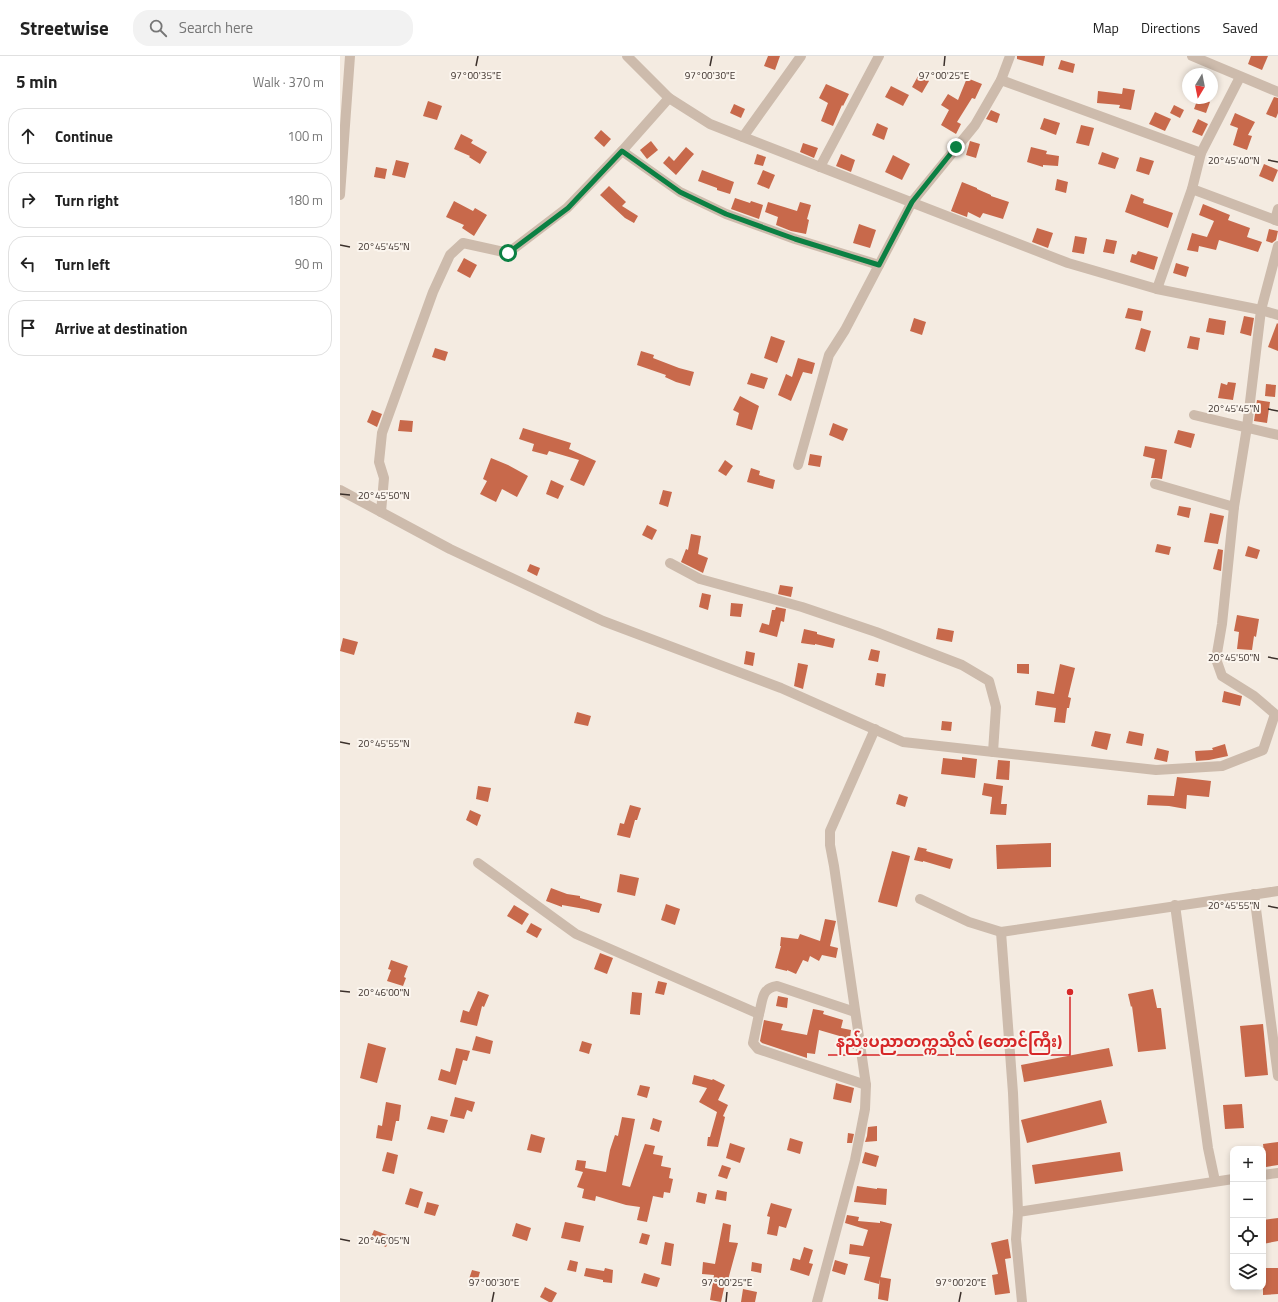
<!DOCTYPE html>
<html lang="en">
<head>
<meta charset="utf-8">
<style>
  :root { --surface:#fff; --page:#f2f2f2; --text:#222; --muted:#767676; --line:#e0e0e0 }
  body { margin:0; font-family:"Titillium Web","Noto Sans Myanmar",sans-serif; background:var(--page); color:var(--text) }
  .controls { position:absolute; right:12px; bottom:12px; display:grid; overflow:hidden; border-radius:8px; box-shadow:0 2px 6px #0003 }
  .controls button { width:36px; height:36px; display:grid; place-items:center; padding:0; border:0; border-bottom:1px solid var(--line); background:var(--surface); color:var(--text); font:20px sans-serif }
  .compass { position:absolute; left:842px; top:12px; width:36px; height:36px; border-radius:50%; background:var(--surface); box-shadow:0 2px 6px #0003; rotate:190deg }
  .stop { position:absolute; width:12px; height:12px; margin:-9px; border:3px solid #0b8043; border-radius:50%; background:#fff }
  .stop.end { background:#0b8043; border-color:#fff; box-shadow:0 1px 4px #0008 }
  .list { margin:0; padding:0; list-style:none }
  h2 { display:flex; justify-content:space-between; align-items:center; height:52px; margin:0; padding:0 16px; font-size:17px }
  h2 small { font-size:13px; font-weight:400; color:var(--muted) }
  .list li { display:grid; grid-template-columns:26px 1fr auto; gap:12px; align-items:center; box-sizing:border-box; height:56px; margin:0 8px 8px; padding:0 8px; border:1px solid var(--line); border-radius:16px }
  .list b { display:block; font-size:15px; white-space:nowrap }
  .list em { font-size:13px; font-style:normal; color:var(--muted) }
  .icon { flex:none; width:22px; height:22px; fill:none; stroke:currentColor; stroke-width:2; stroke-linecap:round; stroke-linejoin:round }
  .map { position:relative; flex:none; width:938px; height:1246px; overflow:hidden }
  header { display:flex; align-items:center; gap:24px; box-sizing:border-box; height:56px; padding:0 20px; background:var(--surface); border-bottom:1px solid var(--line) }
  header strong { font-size:19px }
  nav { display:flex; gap:22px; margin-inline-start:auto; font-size:14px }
  .search { width:280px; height:36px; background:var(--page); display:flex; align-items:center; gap:10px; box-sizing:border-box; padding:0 14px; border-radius:16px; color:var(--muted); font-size:15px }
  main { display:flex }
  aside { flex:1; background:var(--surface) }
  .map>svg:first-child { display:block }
  .building { fill:#c8694b }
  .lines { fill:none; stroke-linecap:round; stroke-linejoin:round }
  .minor { stroke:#cdbbac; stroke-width:10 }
  .route { stroke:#0b8043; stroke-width:5 }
  .ticks { fill:none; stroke:#3b302b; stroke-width:1.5 }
  .ticks-label { font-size:10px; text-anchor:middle; fill:#3b302b; stroke:#fbf5ee; stroke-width:4; stroke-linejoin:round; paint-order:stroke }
  .leader { fill:none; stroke:#d62828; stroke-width:1.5 }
  .callout-dot { fill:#d62828; stroke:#fbf5ee; stroke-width:1.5 }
  .callout-label { font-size:16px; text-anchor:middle; font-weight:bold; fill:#d62828; stroke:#fbf5ee; stroke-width:4; stroke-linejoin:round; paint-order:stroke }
</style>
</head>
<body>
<header>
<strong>Streetwise</strong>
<div class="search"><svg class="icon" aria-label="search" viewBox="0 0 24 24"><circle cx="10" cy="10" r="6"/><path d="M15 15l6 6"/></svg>Search here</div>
<nav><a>Map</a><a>Directions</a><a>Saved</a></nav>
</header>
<main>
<aside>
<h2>5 min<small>Walk · 370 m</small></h2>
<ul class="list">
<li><svg class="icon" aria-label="ahead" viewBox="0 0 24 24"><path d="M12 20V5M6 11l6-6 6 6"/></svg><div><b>Continue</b></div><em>100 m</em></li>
<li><svg class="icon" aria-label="right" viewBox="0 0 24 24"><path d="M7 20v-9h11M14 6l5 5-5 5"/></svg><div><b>Turn right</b></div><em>180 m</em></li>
<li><svg class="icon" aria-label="left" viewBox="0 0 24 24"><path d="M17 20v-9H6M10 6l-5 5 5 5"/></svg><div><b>Turn left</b></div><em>90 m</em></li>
<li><svg class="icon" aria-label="arrive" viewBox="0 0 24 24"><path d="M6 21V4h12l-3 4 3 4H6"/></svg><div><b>Arrive at destination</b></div></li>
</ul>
</aside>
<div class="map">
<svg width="938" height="1246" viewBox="0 0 938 1246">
  <rect width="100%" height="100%" fill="#f4ebe1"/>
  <g class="building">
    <path d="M428,0H440L435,14L424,10Z"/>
    <path d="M677,0H705L703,10L677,3Z"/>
    <path d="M911,0H928L922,14L908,8Z"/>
    <path d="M721,4L735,8L733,17L718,13Z"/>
    <path d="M578,20L589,25L582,37L572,31Z"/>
    <path d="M627,22L642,28L635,43L632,42L617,66L621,68L616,78L601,69L609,54L601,49L608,38L618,44Z"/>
    <path d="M486,28L509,38L503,50L502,49L493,70L481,65L488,47L479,42Z"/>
    <path d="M551,30L569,39L563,50L545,41Z"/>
    <path d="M783,32L795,34L791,54L779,52L780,49L757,47L758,35L782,38Z"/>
    <path d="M934,41L938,42V57L936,62L926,58Z"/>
    <path d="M858,42L870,46L866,57L854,53Z"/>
    <path d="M88,45L102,50L97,64L83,60Z"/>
    <path d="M394,48L405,53L401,62L390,57Z"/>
    <path d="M834,49L844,54L840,62L830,57Z"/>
    <path d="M651,54L660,58L657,67L646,63Z"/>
    <path d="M815,56L831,63L825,75L809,68Z"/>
    <path d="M895,57L915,66L908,79L912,80L907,94L893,89L898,72L890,69Z"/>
    <path d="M704,62L720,67L716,79L700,73Z"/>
    <path d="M858,63L868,68L862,80L852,76Z"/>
    <path d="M537,67L548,72L544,84L532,79Z"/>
    <path d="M741,69L754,72L749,90L736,87Z"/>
    <path d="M261,74L271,83L264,91L254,82Z"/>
    <path d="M121,78L133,84L131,87L147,96L140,108L129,101L130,100L114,93Z"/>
    <path d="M311,85L318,94L307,103L300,94Z"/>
    <path d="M630,85L640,88L636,102L626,99Z"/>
    <path d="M463,87L478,92L474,102L460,96Z"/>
    <path d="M346,91L354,98L336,119L323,107L329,100L334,105Z"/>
    <path d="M691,91L707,95L706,98L719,100L718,110L703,109V111L687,106Z"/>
    <path d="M762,96L779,102L775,113L758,108Z"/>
    <path d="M417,98L426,101L423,110L414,108Z"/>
    <path d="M501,98L515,104L511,116L496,110Z"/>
    <path d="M553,99L570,108L562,124L545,116Z"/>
    <path d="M800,101L814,105L809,119L796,115Z"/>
    <path d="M56,104L69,107L65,122L52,119Z"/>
    <path d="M924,108L938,114L933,126L919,120Z"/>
    <path d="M36,111L47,113L45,123L34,121Z"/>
    <path d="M362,114L394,126L390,138L377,134V132L358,125Z"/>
    <path d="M423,114L435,119L429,133L417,128Z"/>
    <path d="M717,123L728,126L726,137L715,134Z"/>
    <path d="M622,126L637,132V133L651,139V140L669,146L663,163L643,157L640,162L628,156L627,161L611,155Z"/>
    <path d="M269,130L286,146L282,150L298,160L294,167L285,162L260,139Z"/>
    <path d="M791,138L804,143L803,147L833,157L828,172L785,156Z"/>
    <path d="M395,142L410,147L411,145L423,149L419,163L391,153Z"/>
    <path d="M114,145L133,155L135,152L147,159L134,180L122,172L124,169L106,161Z"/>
    <path d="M428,146L457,155L460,146L471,149L467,163L469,164L466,178L451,175L436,169L438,161L425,156Z"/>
    <path d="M863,148L890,159L888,164L910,172L907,181L922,186L918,196L879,184L876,194L859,190L858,196L847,194L852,177L867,181L874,165L859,159Z"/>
    <path d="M519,168L536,174L530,192L513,187Z"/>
    <path d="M697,172L713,177L708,192L692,186Z"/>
    <path d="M929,173L938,175L936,184L932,187L926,185Z"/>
    <path d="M735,180L747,182L744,198L732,196Z"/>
    <path d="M766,183L777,185L774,198L763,196Z"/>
    <path d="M798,195L818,201L814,214L790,206L792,198L796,199Z"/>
    <path d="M124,202L137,209L130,222L117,215Z"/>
    <path d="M836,207L849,211L846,221L833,217Z"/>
    <path d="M788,252L803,255L801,265L785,262Z"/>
    <path d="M904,260L914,262L911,280L900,277Z"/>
    <path d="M574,262L586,266L582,279L570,275Z"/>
    <path d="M869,262L886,265L884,279L866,276Z"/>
    <path d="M937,267L938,268V295L928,291Z"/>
    <path d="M801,272L811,275L805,296L795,293Z"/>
    <path d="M431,280L445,285L437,307L424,302Z"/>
    <path d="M850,280L860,282L858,294L847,292Z"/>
    <path d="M95,292L108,296L105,305L92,301Z"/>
    <path d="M301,295L314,299L313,302L339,312L354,316L350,330L336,326L325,321L326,319L297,309Z"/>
    <path d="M458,302L475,307L472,318L463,316L451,345L438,339L446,318L452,321Z"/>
    <path d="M411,317L428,322L424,333L407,328Z"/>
    <path d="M888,326L896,327L893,344L878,342L881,327L887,329Z"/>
    <path d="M926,328L936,329L935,341L925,340Z"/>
    <path d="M400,340L419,350L412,374L396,369L399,357L393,354Z"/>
    <path d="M917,344L930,346L927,367L914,365Z"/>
    <path d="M32,354L42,358L37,371L27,366Z"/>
    <path d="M60,364L73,365L72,376L58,375Z"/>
    <path d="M493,367L508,373L503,385L489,379Z"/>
    <path d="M183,372L231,387L229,393L256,405L244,430L230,424L239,404L209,395L207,399L192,395L194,388L179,383Z"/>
    <path d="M838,374L855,378L851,392L834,387Z"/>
    <path d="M805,390L827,394L822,423L816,422H811L815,403L803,400Z"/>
    <path d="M470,398L482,400L480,411L468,409Z"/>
    <path d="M151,402L168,409L188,420L177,441L162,433L156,446L140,438L147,425L143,423Z"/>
    <path d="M385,404L393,410L386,420L378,415Z"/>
    <path d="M411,412L420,415L419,419L435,424L433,433L407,426Z"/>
    <path d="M211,424L224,430L218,443L206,438Z"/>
    <path d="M323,434L332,436L328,451L319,448Z"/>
    <path d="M839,450L851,452L849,462L837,459Z"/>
    <path d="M870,457L884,460L878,488L864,486Z"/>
    <path d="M307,469L317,474L312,484L302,479Z"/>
    <path d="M351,478L361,480L358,498L368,502L363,517L341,506L346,493L348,494Z"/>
    <path d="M817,488L831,491L829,499L815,496Z"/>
    <path d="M908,490L920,494L917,503L905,500Z"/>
    <path d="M878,493L883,494L881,515L873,513Z"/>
    <path d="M190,508L200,512L197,520L187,515Z"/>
    <path d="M440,529L453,531L451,541L438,538Z"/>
    <path d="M362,537L371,539L368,554L359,551Z"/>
    <path d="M391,547L403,548L401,561L390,560Z"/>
    <path d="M436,551L446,553L444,566L441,565L437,581L419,576L422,567L429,569L432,554H435Z"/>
    <path d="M897,559L919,563L916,581L914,580L912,594L897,593L899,576L894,575Z"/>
    <path d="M598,572L614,575L612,586L596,583Z"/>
    <path d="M464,573L477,576V578L495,583L493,592L475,588V589L461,587Z"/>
    <path d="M3,582L18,586L14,599L0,595Z"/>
    <path d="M531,593L540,595L538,606L528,604Z"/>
    <path d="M406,595L415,597L413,610L404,608Z"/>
    <path d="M458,607L468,609L463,633L454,630Z"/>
    <path d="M677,608H689V618L677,617Z"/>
    <path d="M720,608L735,612L728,641L731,642L729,652H727L725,667L714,666L716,652L695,649L697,635L714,638Z"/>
    <path d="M537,617L546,618L544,631L535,629Z"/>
    <path d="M884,635L902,640L900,650L882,646Z"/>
    <path d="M237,656L251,660L248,670L234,667Z"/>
    <path d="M602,665L612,666L611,675L601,674Z"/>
    <path d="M755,675L771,678L767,694L751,690Z"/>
    <path d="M789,675L804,678L802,690L786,687Z"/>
    <path d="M885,688L888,700L869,704L856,705L855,695L873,694L872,692Z"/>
    <path d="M817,692L829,695L827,706L814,703Z"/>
    <path d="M622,701L637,703L635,722L601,718L603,702L622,704Z"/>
    <path d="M658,704L670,705L669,724L656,723Z"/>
    <path d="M837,721L871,725L869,741L847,739L846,753L829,750L807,749L808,739L834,740Z"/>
    <path d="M644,727L663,730L661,748H667L666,759L650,758L652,741L642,739Z"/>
    <path d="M138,730L151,732L148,746L136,743Z"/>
    <path d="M559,738L568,741L565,751L556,748Z"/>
    <path d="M290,749L301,752L297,764H295L290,782L277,779L280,767L284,768Z"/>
    <path d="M130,754L141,759L137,770L126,764Z"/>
    <path d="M711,787V811L657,813L656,789Z"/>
    <path d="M578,791L587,793L586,795L613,803L610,813L583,805V806L574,804Z"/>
    <path d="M552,795L570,800L557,851L538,846Z"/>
    <path d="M280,818L299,822L295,840L277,836Z"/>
    <path d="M211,832L227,838L240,840V842L262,848L259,857L250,855V854L222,849V851L206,845Z"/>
    <path d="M326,848L340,853L335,869L321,864Z"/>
    <path d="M174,849L189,858L182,869L167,860Z"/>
    <path d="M485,863L496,865L490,890L498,892L496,902L482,899L479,905L470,900L468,906L463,904L456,918L447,914V915L435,912L441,890H440L441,881L458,883L460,878L480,885Z"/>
    <path d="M191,867L202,873L197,882L186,876Z"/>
    <path d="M260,897L273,902L267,918L254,913Z"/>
    <path d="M51,904L68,910L64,921L66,922L63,930L47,925L51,914L48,913Z"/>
    <path d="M318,925L327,927L324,939L315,937Z"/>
    <path d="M813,933L817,952H821L826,993L798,996L792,950L791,951L788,938Z"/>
    <path d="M138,935L149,939L144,951L142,950L137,970L120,966L123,954L129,956Z"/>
    <path d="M292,936L302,937L300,959L290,958Z"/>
    <path d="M438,940L448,942L447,952L436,950Z"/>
    <path d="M473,953L484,955L483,958L503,964L501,972L511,974L510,982H513L514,993L501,990L503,981L479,974L475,998L467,997V1002L422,987L420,985L424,964L443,968L441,974L467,979Z"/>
    <path d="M923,968L928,1019L905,1021L900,970Z"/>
    <path d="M136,980L153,985L150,998L132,994Z"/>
    <path d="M242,985L252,988L249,998L239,995Z"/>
    <path d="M28,987L46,992L37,1027L20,1022Z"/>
    <path d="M116,992L130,995L127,1005L123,1004L116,1029L98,1024L101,1013L110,1016Z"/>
    <path d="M769,992L773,1010L684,1026L681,1009Z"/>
    <path d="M354,1019L372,1024L373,1023L385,1029L378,1044L388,1049L383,1060L385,1061L378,1091L367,1090L368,1081H370L377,1056L359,1046L367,1032L352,1028Z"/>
    <path d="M496,1027L514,1032L511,1047L493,1043Z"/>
    <path d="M300,1029L310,1031L307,1042L297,1039Z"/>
    <path d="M115,1041L135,1046L132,1056L127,1054L124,1063L110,1060Z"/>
    <path d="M761,1044L767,1067L687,1087L681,1064Z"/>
    <path d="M46,1046L61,1049L59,1065H56L52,1085L36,1082L38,1069L42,1070Z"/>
    <path d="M902,1048L904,1072L885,1073L883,1049Z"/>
    <path d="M91,1060L108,1064L104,1077L87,1073Z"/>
    <path d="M282,1061L295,1063L282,1129L290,1131L305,1088L315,1090L313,1098L323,1100L321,1110L331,1112L329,1122L333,1123L330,1137L324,1136L323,1142L313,1140L307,1166L297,1164L300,1151L286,1149L256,1140L255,1145L242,1142L244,1133L237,1131L243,1116L235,1114L237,1104L246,1105L245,1112L266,1116L270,1094L275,1079L278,1080Z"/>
    <path d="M313,1062L322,1065L319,1076L310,1073Z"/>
    <path d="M537,1070V1085L525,1086L527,1080L528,1071Z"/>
    <path d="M508,1077L514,1078L512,1087H507Z"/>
    <path d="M191,1078L205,1082L201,1097L187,1094Z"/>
    <path d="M450,1082L463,1086L460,1098L447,1094Z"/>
    <path d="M938,1086V1109L926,1111L923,1088Z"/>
    <path d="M390,1087L405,1092L400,1107L386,1102Z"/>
    <path d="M47,1096L58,1099L54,1118L42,1115Z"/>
    <path d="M525,1096L539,1100L536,1111L522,1107Z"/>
    <path d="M780,1096L783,1115L695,1128L692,1109Z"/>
    <path d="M382,1109L391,1112L387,1123L378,1120Z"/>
    <path d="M517,1130L537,1133V1132L547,1133L546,1149L514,1146Z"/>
    <path d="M70,1132L83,1136L78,1152L65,1148Z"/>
    <path d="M377,1134L387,1136L386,1145L375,1143Z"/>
    <path d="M358,1136L367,1138L365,1148L356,1146Z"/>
    <path d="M87,1146L99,1149L95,1160L84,1157Z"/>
    <path d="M431,1147L452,1153L446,1172L439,1170L437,1180L427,1178L430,1161L427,1160Z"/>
    <path d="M507,1159L519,1161L518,1165L540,1167V1165L552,1168L539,1228L524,1224L530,1201L509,1198L510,1188L523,1190L528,1174L505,1167Z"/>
    <path d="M938,1162V1185L923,1188V1164Z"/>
    <path d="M225,1166L244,1170L240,1186L221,1182Z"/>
    <path d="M176,1167L191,1172L187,1185L172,1180Z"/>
    <path d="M383,1167L391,1169L389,1186L398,1187L388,1224L386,1223L381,1246L370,1244L374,1219L362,1218L363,1206L375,1208Z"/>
    <path d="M34,1174L50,1180L46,1191L30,1184Z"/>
    <path d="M302,1177L310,1179L307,1189L299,1187Z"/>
    <path d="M668,1183L671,1202L665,1203L670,1237L655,1239L652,1219L658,1218L651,1187Z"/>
    <path d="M325,1186L334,1188L331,1210L321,1208Z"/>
    <path d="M464,1191L473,1194L469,1207L473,1208L469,1220L450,1214L453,1202L460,1204Z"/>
    <path d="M230,1204L238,1206L236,1216L227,1214Z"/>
    <path d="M495,1204L508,1208L505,1219L492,1215Z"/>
    <path d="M412,1206L422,1208L421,1217L411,1215Z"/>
    <path d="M246,1212L264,1215L265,1212L273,1214L272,1227L263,1226V1224L244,1220Z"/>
    <path d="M923,1212H938V1238L923,1239Z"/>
    <path d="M132,1214L140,1216L137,1226L129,1223Z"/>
    <path d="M304,1217L320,1222L317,1231L301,1227Z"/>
    <path d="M540,1221L551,1223L548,1245L538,1243Z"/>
    <path d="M205,1231L217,1237L212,1246H209L200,1241Z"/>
    <path d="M403,1233L417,1236L415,1246H401Z"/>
  </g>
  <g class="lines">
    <g class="minor">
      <path d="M287,0L329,42L370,68L403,81L728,207L817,233L921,254L938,259"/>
      <path d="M852,0L938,36"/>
      <path d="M661,24L861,97"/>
      <path d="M403,81L461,0"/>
      <path d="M282,95L340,136L386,158L455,183L539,209"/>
      <path d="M480,111L539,0"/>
      <path d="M852,133L938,165"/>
      <path d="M0,139L10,0"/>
      <path d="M935,164L938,153"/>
      <path d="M817,233L852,133L861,97L900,21"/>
      <path d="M854,359L938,379"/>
      <path d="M458,409L489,299L505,274L572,146L635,69L661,24L670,0"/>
      <path d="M815,428L894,451"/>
      <path d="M0,434L110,493L263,565L441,632L563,686L816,714L882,710L923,694L935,658L914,640L882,620L876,603L882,568L894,451L907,371L921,254L938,190"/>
      <path d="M41,456L44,422L39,406L42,377L93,236L110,199L123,187L168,197L227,152L282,95L329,42"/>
      <path d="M330,507L360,523L462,551L536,576L622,609L649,625L656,651L653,696"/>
      <path d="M138,807L236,878L419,958C423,944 421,932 437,930L515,956"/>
      <path d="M914,838L938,1020"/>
      <path d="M580,843L629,866L661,876L938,835"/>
      <path d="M835,849L868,1092L875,1125"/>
      <path d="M661,876L673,1037L678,1156"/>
      <path d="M419,958L413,987L418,993L526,1029"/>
      <path d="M923,1119L938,1117"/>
      <path d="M477,1246L515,1104L525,1053L526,1029L494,810L490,789V775L535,673"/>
      <path d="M682,1246L676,1183L678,1156L893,1123"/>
    </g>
  </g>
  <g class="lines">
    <path class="route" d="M168,197L228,152L282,95L340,136L386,158L455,183L539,209L572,146L616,91"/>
  </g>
  <path class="ticks" d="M136,10L138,0M370,10L372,0M604,10L605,0M928,104L938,106M0,189L10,191M928,353L938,355M0,438L10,439M928,601L938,603M0,686L10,688M928,850L938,852M0,935L10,936M0,1183L10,1185M152,1246L154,1236M386,1246L387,1236M619,1246L621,1236"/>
  <g class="ticks-label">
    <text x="136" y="23">97°00'35"E</text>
    <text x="370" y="23">97°00'30"E</text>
    <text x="604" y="23">97°00'25"E</text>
    <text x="894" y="108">20°45'40"N</text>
    <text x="44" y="194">20°45'45"N</text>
    <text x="894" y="356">20°45'45"N</text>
    <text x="44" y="443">20°45'50"N</text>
    <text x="894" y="605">20°45'50"N</text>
    <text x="44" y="691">20°45'55"N</text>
    <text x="894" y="853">20°45'55"N</text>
    <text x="44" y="940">20°46'00"N</text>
    <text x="44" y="1188">20°46'05"N</text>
    <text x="154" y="1230">97°00'30"E</text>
    <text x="387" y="1230">97°00'25"E</text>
    <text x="621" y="1230">97°00'20"E</text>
  </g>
  <path class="leader" d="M730 936L730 999H488"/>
  <circle class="callout-dot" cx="730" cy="936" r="4"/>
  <g class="callout-label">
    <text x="609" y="991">နည်းပညာတက္ကသိုလ် (တောင်ကြီး)</text>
  </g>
</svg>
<div class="controls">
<button>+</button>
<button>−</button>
<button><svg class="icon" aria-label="locate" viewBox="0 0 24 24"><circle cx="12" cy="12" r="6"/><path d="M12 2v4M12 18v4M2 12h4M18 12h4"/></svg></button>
<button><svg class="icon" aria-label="layers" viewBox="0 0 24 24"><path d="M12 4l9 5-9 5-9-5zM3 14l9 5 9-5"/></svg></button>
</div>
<svg class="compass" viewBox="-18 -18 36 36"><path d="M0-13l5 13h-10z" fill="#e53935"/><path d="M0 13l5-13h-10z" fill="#767676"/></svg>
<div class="stop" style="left:168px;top:197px"></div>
<div class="stop end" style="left:616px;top:91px"></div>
</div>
</main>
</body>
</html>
